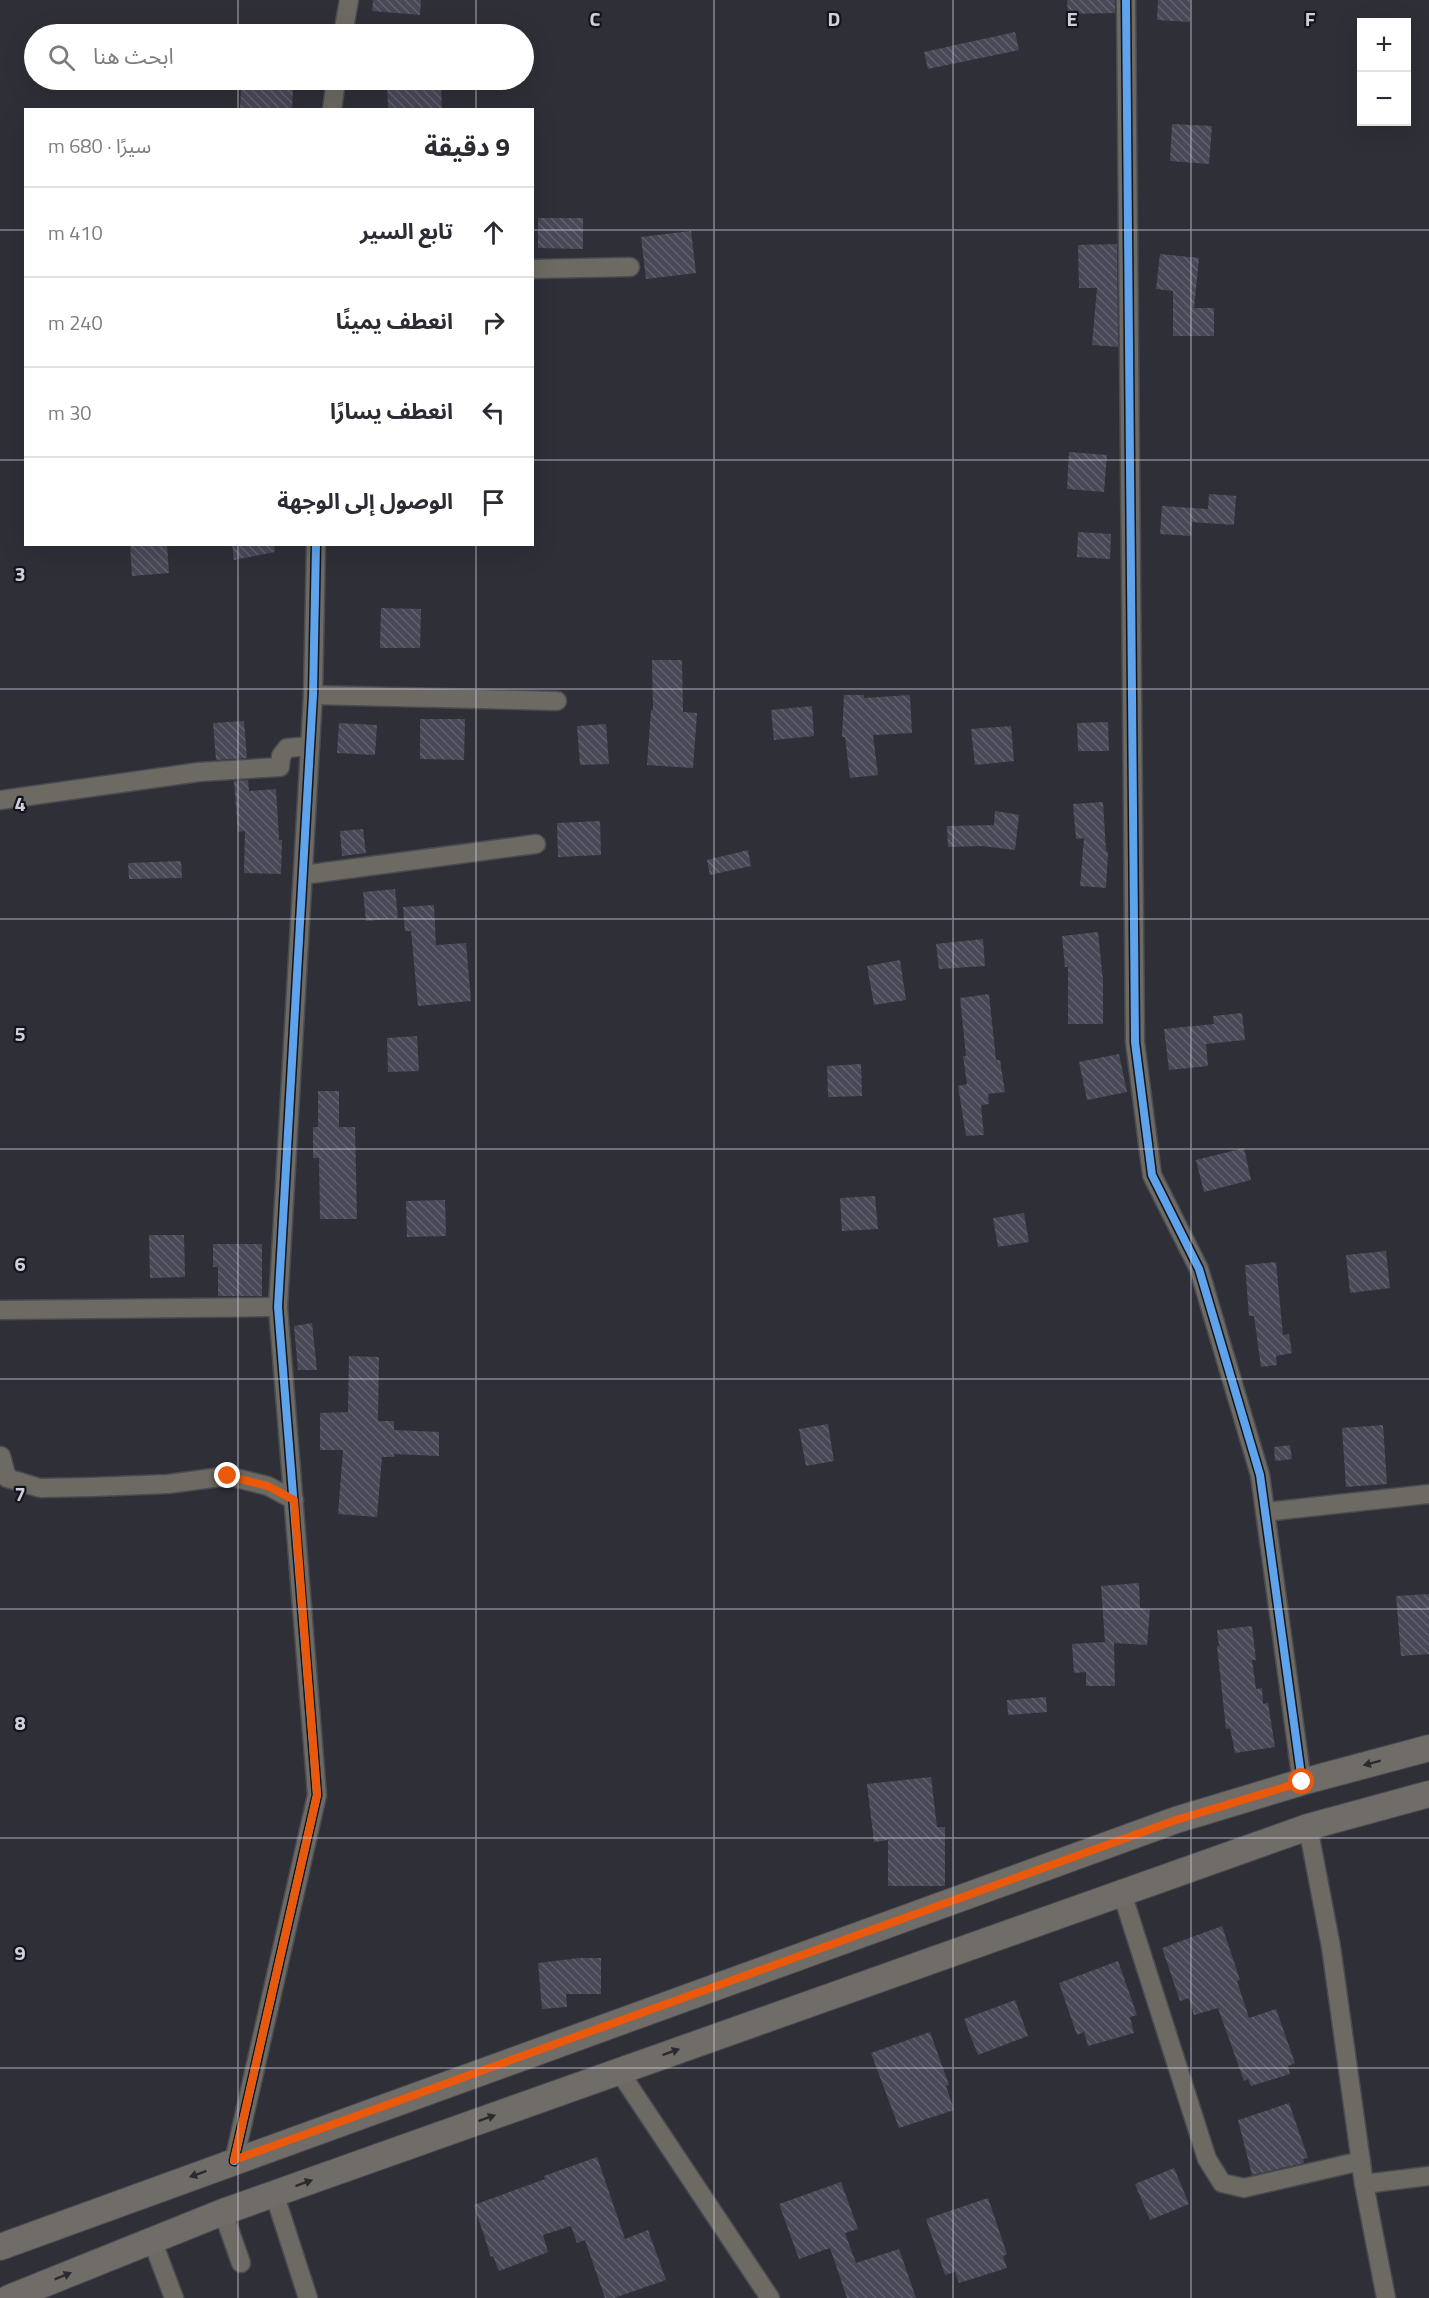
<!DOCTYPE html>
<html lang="ar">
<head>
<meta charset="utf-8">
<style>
  :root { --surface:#fff; --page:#f7f7f7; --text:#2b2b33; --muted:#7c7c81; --line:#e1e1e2 }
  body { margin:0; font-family:"Titillium Web","Noto Sans Arabic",sans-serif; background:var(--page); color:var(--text); direction:rtl }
  .controls { position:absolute; right:18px; top:18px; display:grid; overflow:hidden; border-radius:0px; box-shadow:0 6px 24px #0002 }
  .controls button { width:54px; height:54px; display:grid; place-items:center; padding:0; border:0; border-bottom:2px solid var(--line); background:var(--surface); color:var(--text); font:30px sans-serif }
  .stop { position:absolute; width:18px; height:18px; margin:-14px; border:4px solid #ea580c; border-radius:50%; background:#fff }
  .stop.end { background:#ea580c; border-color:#fff; box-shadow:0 2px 6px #0008 }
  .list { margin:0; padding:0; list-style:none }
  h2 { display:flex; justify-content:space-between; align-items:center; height:78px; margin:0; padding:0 24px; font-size:26px }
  h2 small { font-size:20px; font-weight:400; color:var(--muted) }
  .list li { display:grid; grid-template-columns:39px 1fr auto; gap:18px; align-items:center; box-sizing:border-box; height:90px; padding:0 24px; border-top:2px solid var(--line) }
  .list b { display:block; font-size:22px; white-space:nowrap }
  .list em { font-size:20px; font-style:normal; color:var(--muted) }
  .icon { flex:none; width:33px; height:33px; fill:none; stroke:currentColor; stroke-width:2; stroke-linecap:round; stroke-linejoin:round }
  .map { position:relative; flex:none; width:1429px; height:2298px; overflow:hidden; direction:ltr }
  .search { position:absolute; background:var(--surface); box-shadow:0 6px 24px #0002; left:24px; top:24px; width:510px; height:66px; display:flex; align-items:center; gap:15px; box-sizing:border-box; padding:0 21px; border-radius:33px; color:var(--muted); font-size:22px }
  .panel { position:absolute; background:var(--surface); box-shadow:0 6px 24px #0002; left:24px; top:108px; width:510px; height:438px; border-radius:0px; direction:rtl }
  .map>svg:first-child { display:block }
  .building { fill:url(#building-back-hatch) }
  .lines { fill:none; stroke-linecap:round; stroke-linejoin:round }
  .street-casing { stroke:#4a4a51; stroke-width:21 }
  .secondary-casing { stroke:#4a4a51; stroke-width:28 }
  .street { stroke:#6d6a63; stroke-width:18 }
  .secondary { stroke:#706c67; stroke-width:26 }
  .cycleway-casing { stroke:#14151c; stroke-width:11 }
  .cycleway { stroke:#60a3ed; stroke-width:8 }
  .oneway { fill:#2b2b2f }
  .route { stroke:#ea580c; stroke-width:8 }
  .grid { fill:none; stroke:#d0d0dc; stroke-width:1.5; stroke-opacity:0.55 }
  .grid-label { font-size:20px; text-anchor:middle; font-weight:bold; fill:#d0d0dc; stroke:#14151c; stroke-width:4.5; stroke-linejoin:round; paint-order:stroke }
</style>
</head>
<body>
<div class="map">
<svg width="1429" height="2298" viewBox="0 0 1429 2298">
  <defs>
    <pattern id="building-back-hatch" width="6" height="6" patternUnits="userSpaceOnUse" patternTransform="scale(1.5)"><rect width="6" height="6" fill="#494857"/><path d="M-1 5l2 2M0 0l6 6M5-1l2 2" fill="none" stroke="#62616f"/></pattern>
  </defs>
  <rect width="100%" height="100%" fill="#2f2f38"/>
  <g class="building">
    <path d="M373,0H421L420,15L372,11Z"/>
    <path d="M1067,0H1115V13L1068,14Z"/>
    <path d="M1158,0H1190V22L1157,20Z"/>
    <path d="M1015,32L1019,50L928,69L924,52Z"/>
    <path d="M387,80H441L442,110H388Z"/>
    <path d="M241,87L293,90L292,110H240Z"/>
    <path d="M1172,124L1212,126L1209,164L1170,161Z"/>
    <path d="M538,218H583V249L538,248Z"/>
    <path d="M691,231L696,273L646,279L641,237Z"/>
    <path d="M1117,244L1118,347L1092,345L1097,288H1079L1078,245Z"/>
    <path d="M1160,254L1199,258L1194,308H1214V336H1173V291L1156,289Z"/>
    <path d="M1069,452L1107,455L1104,492L1067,489Z"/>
    <path d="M1209,494L1236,496L1234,525L1192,522L1191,536L1160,534L1162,506L1208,509Z"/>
    <path d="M1078,532L1111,534L1110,559L1077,557Z"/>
    <path d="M130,544H167L169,573L132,576Z"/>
    <path d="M232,544H274L275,552L234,560Z"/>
    <path d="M381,608L421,609L420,648H380Z"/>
    <path d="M652,660H682L683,712L697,713L693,768L647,765L651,710H653Z"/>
    <path d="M844,695H864V698L910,695L912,733L873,735L878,775L850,778L845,737H842Z"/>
    <path d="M812,706L814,736L774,740L771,710Z"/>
    <path d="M420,719H465L464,760L420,759Z"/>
    <path d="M244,721L247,758L216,760L213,723Z"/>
    <path d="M1108,722L1109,751H1078L1077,723Z"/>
    <path d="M339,723L377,725L375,755L337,753Z"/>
    <path d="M606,724L609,764L580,765L577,726Z"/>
    <path d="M1011,726L1014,761L975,765L971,729Z"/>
    <path d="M248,780L249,791L276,789L279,840H282L281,874L244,873L245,831L238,832L234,781Z"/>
    <path d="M1103,802L1106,851L1108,852L1106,888L1080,886L1084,838L1076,839L1073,804Z"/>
    <path d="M995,811L1019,815L1015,850L982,846L948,847L947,826L994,825Z"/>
    <path d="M600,821L601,855L558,857L557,823Z"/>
    <path d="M363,829L366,853L342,856L340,831Z"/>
    <path d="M748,850L751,866L710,875L707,860Z"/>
    <path d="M181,861L182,878L129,879L128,863Z"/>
    <path d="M395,889L398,918L366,921L363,892Z"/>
    <path d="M434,905L436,945L466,943L471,1001L418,1006L411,931H405L403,907Z"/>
    <path d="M1098,932L1103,980V1024H1068V967H1065L1062,936Z"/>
    <path d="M983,939L985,966L939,969L936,944Z"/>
    <path d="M900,960L906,1000L874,1005L867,966Z"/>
    <path d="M989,994L996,1060H1000L1005,1092L988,1094L989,1104L981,1105L984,1135L966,1136L958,1086L967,1084L963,1056H966L960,998Z"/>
    <path d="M1242,1013L1245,1040L1206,1044L1208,1066L1169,1070L1164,1029L1214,1024L1213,1016Z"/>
    <path d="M417,1036L419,1071L388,1072L387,1038Z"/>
    <path d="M1119,1054L1127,1092L1087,1100L1079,1062Z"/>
    <path d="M861,1064L862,1096L828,1097L827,1066Z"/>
    <path d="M318,1091H339V1127H355L357,1219H320L319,1158H313V1127H318Z"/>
    <path d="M1244,1148L1251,1180L1204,1192L1196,1160Z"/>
    <path d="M875,1196L878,1229L842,1231L840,1198Z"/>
    <path d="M445,1200L446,1236L407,1237L406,1201Z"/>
    <path d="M1024,1213L1029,1242L998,1247L993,1218Z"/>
    <path d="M149,1235H184L185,1277L150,1278Z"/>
    <path d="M213,1244H262V1296H218V1267H213Z"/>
    <path d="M1386,1251L1390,1288L1350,1293L1346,1255Z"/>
    <path d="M1276,1262L1283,1335L1289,1334L1292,1353L1276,1356L1277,1365L1261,1367L1254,1316H1249L1245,1265Z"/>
    <path d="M312,1323L317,1370H298L294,1326Z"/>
    <path d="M349,1356L379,1357L378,1421H394V1430L439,1432V1456L394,1454V1457H382L377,1517L338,1514L343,1450H320V1413L348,1412Z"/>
    <path d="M828,1424L834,1461L806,1466L799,1429Z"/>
    <path d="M1383,1425L1387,1484L1346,1487L1342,1428Z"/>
    <path d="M1290,1445L1292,1459L1275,1461L1274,1447Z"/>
    <path d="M1139,1583L1140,1608L1150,1609L1147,1645L1114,1643L1115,1686H1086V1672L1074,1673L1072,1644L1105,1642L1101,1586Z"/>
    <path d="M1429,1594V1654L1401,1656L1396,1596Z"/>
    <path d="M1252,1626L1256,1660H1252L1256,1689L1262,1688L1263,1704L1268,1703L1275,1747L1235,1753L1230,1728L1226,1729L1217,1646H1219L1217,1630Z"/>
    <path d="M1046,1697L1047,1712L1008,1715L1007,1700Z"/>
    <path d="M931,1777L937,1827H945V1886H888V1840L874,1842L867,1784Z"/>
    <path d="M1222,1926L1240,1980L1237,1981L1249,2018L1276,2009L1295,2063L1288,2066L1290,2074L1251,2086L1248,2079L1244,2081L1218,2008L1194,2015L1189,1998L1180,2001L1162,1948Z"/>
    <path d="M579,1958H601V1994H566L567,2007L542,2009L538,1963Z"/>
    <path d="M1118,1961L1137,2015L1130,2017L1134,2033L1088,2046L1084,2032L1077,2035L1059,1983Z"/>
    <path d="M1015,2000L1028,2036L978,2055L964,2019Z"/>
    <path d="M930,2032L949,2085L946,2086L954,2110L899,2128L871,2053Z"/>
    <path d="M1289,2103L1308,2158L1303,2159L1304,2163L1252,2175L1238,2120Z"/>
    <path d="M597,2157L625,2239L648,2230L666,2280L614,2298H605L585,2240L577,2243L571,2226L543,2235L548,2252L499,2271L493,2256L491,2257L474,2205L545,2179L544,2176Z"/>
    <path d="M1174,2168L1189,2204L1150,2220L1135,2184Z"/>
    <path d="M841,2182L858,2229L845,2233L856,2263L899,2249L916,2298H847L830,2248L799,2259L779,2204Z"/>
    <path d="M988,2198L1007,2254L1003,2256L1007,2268L959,2283L955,2272L945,2275L926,2219Z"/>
  </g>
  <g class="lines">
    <defs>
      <g id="street">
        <path d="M1126,0L1135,1042L1152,1175L1199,1269L1260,1475L1302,1782"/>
        <path d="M343,34L349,0"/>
        <path d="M332,110L336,80"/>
        <path d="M532,269L630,267"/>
        <path d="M313,695L557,701"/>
        <path d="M0,800L199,772L280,767L281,756L287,748L310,746"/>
        <path d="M303,875L536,844"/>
        <path d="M0,1310L278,1307"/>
        <path d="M1,1456L7,1478L40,1488L92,1487L168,1484L228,1476L268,1486L294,1500"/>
        <path d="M1265,1512L1429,1494"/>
        <path d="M1308,1827L1331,1947L1364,2184L1386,2298"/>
        <path d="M1122,1893L1207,2159L1222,2183L1244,2188L1361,2161"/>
        <path d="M619,2071L770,2298"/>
        <path d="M234,2161L317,1795L278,1307L313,695L316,544"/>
        <path d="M1364,2184L1429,2176"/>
        <path d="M274,2193L308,2298"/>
        <path d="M223,2212L241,2263"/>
        <path d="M152,2240L174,2298"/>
      </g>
      <g id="secondary">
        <path d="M0,2247L1176,1820L1302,1782L1429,1748"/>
        <path d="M9,2298L223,2212L1308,1827L1429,1794"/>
      </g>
    </defs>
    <use href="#street" class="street-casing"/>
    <use href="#secondary" class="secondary-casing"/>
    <use href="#street" class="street"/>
    <use href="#secondary" class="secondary"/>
    <defs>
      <g id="cycleway">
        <path d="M1126,0L1135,1042L1152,1175L1199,1269L1260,1475L1302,1782"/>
        <path d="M234,2161L317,1795L278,1307L313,695L316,544"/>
      </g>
    </defs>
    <use href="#cycleway" class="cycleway-casing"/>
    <use href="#cycleway" class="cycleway"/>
  </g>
  <defs><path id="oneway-solid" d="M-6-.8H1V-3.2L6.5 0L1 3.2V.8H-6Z" transform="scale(1.5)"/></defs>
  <g class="oneway">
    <use href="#oneway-solid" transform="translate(1372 1763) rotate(165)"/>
    <use href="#oneway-solid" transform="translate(671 2052) rotate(-20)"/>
    <use href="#oneway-solid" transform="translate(487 2118) rotate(-20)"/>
    <use href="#oneway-solid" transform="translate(198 2174) rotate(160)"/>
    <use href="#oneway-solid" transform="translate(304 2183) rotate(-20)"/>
    <use href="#oneway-solid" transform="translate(63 2276) rotate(-22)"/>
  </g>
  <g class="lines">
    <path class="route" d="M228,1476L268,1486L294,1500L317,1795L234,2160L1176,1820L1302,1782"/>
  </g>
  <path class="grid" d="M238,0V34M476,0V34M714,0V2298M953,0V2298M1191,0V2298M238,80V110M476,80V110M0,230H26M532,230H1429M0,460H26M532,460H1429M238,544V2298M476,544V2298M0,689H1429M0,919H1429M0,1149H1429M0,1379H1429M0,1609H1429M0,1838H1429M0,2068H1429"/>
  <g class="grid-label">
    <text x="595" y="26">C</text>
    <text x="834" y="26">D</text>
    <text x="1072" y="26">E</text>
    <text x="1310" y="26">F</text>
    <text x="20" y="581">3</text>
    <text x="20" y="811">4</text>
    <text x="20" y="1041">5</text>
    <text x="20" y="1271">6</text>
    <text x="20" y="1501">7</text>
    <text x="20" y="1730">8</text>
    <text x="20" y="1960">9</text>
  </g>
</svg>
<div class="controls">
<button>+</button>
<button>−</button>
</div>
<div class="stop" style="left:1302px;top:1782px"></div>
<div class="stop end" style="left:228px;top:1476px"></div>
<div class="search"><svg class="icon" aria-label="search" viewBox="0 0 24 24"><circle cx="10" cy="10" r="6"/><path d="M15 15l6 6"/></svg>ابحث هنا</div>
<section class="panel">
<h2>9 دقيقة<small>سيرًا · 680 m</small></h2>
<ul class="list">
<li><svg class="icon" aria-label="ahead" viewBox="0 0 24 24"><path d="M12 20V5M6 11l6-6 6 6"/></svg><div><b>تابع السير</b></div><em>410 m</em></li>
<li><svg class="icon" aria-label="right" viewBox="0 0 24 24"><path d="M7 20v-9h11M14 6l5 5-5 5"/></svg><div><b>انعطف يمينًا</b></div><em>240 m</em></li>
<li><svg class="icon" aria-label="left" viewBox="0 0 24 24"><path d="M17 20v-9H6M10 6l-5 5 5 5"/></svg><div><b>انعطف يسارًا</b></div><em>30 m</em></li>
<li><svg class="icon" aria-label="arrive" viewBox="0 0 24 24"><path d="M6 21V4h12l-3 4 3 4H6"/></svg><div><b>الوصول إلى الوجهة</b></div></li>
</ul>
</section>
</div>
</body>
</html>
